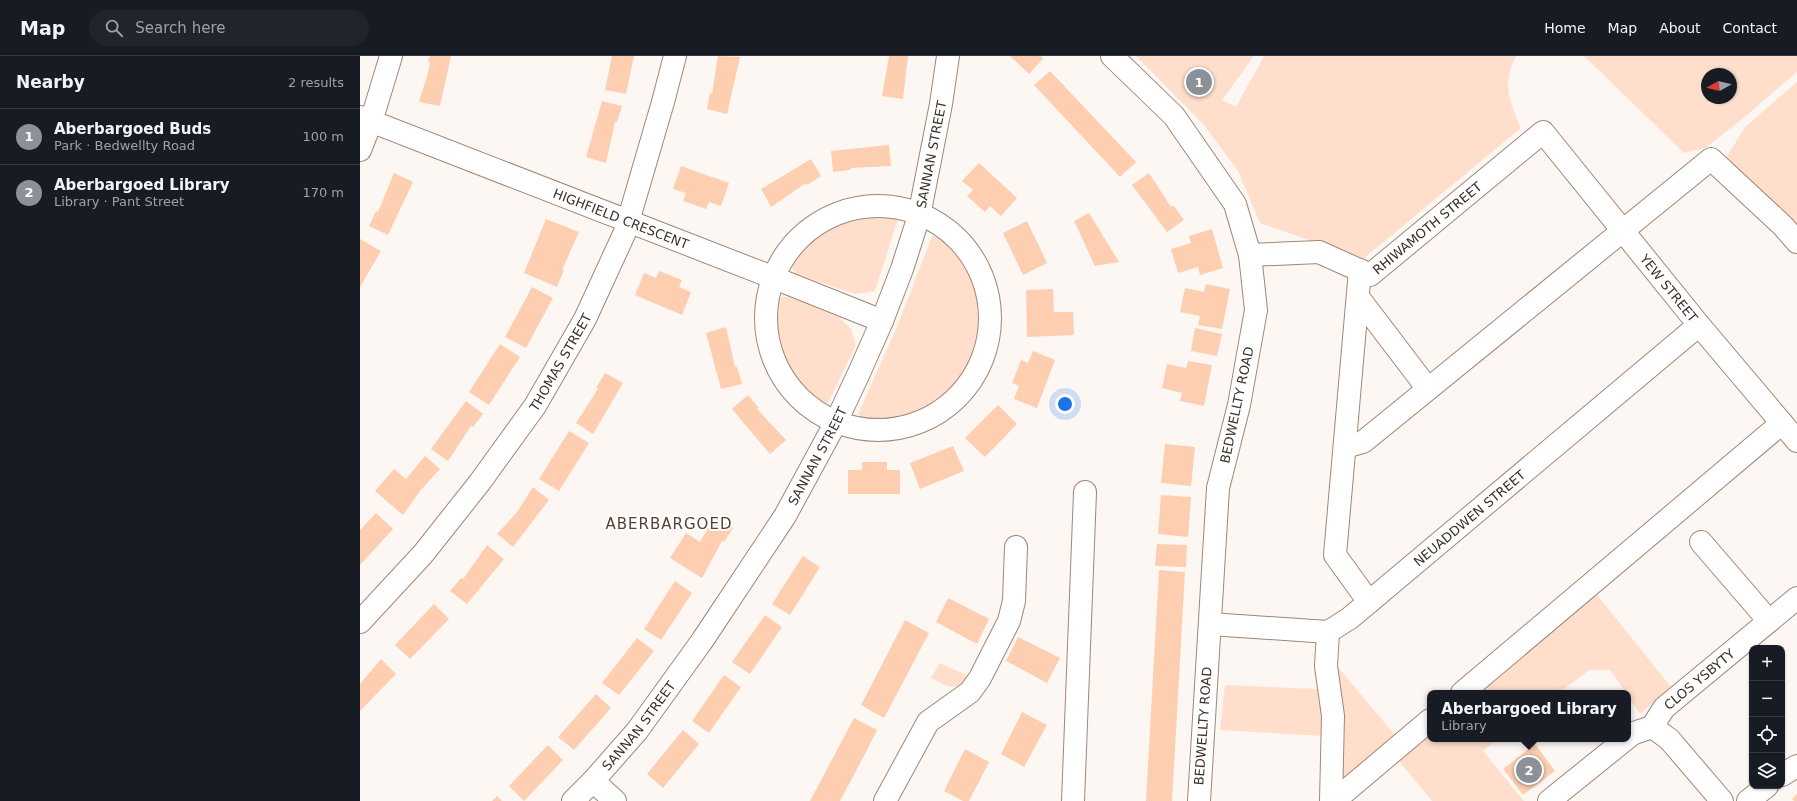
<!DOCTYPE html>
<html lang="en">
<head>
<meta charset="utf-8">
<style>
  :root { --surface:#171b24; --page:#20242c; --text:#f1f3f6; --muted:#9ea1a6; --line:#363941; --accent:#8c9099 }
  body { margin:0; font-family:"DejaVu Sans",sans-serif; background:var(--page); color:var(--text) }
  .controls { position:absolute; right:12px; bottom:12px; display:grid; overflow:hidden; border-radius:8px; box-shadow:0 1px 3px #0004 }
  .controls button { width:36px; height:36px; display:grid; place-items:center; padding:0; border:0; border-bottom:1px solid var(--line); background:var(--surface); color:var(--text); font:20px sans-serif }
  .compass { position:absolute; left:1341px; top:12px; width:36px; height:36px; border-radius:50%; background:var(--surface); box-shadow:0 1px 3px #0004; rotate:262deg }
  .you { position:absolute; left:705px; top:348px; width:14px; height:14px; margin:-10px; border:3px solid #fff; border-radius:50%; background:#1a73e8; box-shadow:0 0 0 6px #1a73e833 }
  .badge { display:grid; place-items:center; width:26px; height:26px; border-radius:50%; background:var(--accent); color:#fff; font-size:13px; font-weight:700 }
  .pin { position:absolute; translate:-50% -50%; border:2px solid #fff; box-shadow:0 1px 4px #0006 }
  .popup { position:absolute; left:1067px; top:634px; width:204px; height:52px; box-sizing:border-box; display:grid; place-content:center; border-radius:8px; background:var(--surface); filter:drop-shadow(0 1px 3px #0005); font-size:13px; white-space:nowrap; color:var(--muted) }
  .popup b { font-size:15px; color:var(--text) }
  .popup::after { content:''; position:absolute; left:50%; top:100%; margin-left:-8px; border:8px solid transparent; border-top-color:var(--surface) }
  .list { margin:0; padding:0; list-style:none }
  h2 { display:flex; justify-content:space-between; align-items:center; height:52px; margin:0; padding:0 16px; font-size:17px }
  h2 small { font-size:13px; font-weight:400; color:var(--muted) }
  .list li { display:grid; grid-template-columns:26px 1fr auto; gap:12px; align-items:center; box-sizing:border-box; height:56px; padding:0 16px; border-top:1px solid var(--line) }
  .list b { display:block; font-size:15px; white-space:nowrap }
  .list p { margin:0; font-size:13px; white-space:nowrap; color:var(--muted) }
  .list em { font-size:13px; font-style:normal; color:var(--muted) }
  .icon { flex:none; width:22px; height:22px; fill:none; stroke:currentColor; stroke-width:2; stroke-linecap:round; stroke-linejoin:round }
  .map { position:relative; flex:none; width:1437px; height:745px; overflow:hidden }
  header { display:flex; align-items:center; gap:24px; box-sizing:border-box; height:56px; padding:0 20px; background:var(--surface); border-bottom:1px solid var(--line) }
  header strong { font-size:19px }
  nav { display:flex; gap:22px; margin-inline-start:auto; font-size:14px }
  .search { width:280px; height:36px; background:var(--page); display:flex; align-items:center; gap:10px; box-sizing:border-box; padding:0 14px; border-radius:22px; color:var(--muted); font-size:15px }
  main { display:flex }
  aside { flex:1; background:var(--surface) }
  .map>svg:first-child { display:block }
  .green { fill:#ffdfcb; fill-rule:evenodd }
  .building { fill:#feceb0 }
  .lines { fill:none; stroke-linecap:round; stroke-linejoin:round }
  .minor-casing { stroke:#a18676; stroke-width:24 }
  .major-casing { stroke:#a18676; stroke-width:24 }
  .minor { stroke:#fff; stroke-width:22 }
  .major { stroke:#fff; stroke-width:22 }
  .labels { text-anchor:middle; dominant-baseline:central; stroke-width:4; stroke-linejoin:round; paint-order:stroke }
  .street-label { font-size:13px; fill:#3c312b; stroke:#fff }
  .quarter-label { font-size:15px; letter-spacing:1px; fill:#584032; stroke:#fff }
</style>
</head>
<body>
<header>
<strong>Map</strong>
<div class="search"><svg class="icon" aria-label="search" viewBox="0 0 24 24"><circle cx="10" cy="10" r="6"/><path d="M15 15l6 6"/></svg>Search here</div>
<nav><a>Home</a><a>Map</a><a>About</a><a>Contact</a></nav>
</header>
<main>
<aside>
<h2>Nearby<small>2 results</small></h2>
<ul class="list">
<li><span class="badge">1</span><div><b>Aberbargoed Buds</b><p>Park · Bedwellty Road</p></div><em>100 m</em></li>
<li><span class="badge">2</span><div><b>Aberbargoed Library</b><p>Library · Pant Street</p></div><em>170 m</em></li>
</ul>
</aside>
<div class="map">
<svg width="1437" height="745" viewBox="0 0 1437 745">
  <rect width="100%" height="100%" fill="#fdf7f4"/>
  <g class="green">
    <path d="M776,0H894L862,44L876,51L904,0H1156C1142,27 1149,46 1161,72L1003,203L900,167L878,115L844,69Z"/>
    <path d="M1224,0H1437V16L1380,65L1345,92L1324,97ZM1347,18H1371V42H1347Z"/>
    <path d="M1437,26V176L1363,107L1385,71Z"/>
    <path d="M518,159L538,163L515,235L495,238L436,218L431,210L432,202L450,184L468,169L494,160Z"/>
    <path d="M572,180C579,182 587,184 594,190C613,208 620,240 622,265C622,270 623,276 622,280C617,304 602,329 583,345C561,363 532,366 505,366L498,358L537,271Z"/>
    <path d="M422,241H433L480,262L491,273L496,289L468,347L451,345L434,324L420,298L414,273L415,251Z"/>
    <path d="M1234,535L1311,631L1280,658L1268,640V637H1266L1250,614H1229L1199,637H1111Z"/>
    <path d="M972,604L1045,691L1070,671V683H1138L1123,695L1164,745H1072L1029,693L987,723L978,724V681L860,674L865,629L958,633L975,629Z"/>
    <path d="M580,607L611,621L600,631L587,630L571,622Z"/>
  </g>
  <g class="building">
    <path d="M70,0H91L80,50L59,46L68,17L70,6H68Z"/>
    <path d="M252,0H274L266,38L245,34Z"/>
    <path d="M358,0L380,1L367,58L347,53L350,37L352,38Z"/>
    <path d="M529,0H548L543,43L522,40Z"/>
    <path d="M650,0H681L683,3L669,18Z"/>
    <path d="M690,15L776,106L760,121L674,29Z"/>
    <path d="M242,45L262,50L257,66H255L246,107L226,101Z"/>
    <path d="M529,89L531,110L491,112L490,114L473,116L471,95Z"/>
    <path d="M451,103L461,120L447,129L446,127L411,151L401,133Z"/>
    <path d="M619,107L657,142L641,160L630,150L625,156L607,140L613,134L602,125Z"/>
    <path d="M321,110L369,127L361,150L349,146L346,153L323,145L326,137L313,133Z"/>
    <path d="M34,117L53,126L28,179L9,170L16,155L18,156Z"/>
    <path d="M789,117L811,151L813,149L824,164L807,176L772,129Z"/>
    <path d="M729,157L759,206L735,210L714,165Z"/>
    <path d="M186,163L219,176L202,214H204L197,231L164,217Z"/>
    <path d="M667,165L687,207L663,219L643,177Z"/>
    <path d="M852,173L863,212L840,219L838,211L818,217L811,193L831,187L829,180Z"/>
    <path d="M0,183L21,195L0,231Z"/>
    <path d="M299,215L322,224L319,231L331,236L322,259L275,239L284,217L296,222Z"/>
    <path d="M846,228L870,233L862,273L838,269L840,260L820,256L825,232L844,236Z"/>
    <path d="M172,231L193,242L166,292L145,281Z"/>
    <path d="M693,233L694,256H713L714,279L667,281L666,234Z"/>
    <path d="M366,271L375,311H377L382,328L361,333L346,277Z"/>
    <path d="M835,272L862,278L857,300L831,295Z"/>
    <path d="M140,288L160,301L129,349L109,336Z"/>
    <path d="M673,295L695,304L677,352L654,343L659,330L652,327L661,304L668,307Z"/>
    <path d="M828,305L852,309L844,350L820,345L822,337L802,332L807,308L826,312Z"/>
    <path d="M245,317L263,327L233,378L216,367L238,333L236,332Z"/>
    <path d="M388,339L399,352L397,353L426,384L410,398L372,353Z"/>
    <path d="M106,345L123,358L113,371L111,370L88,405L71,393Z"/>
    <path d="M638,349L657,368L625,401L605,382Z"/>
    <path d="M209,375L229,387L199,435L179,423Z"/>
    <path d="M805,388L835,391L831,430L801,427Z"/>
    <path d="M593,390L604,415L560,433L550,407Z"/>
    <path d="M65,400L80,413L60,435L43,459L15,435L34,413L46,423Z"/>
    <path d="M502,406H527V414H540V438H488V414H502Z"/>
    <path d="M173,431L189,444L153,491L137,478L157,456Z"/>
    <path d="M801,439L831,441L828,481L798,478Z"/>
    <path d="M16,457L33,473L0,509V474Z"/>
    <path d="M355,461L373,472L364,486L362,485L342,522L310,502L326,477L340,486Z"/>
    <path d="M797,488L827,489L826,511L795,510Z"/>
    <path d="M127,489L144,503L107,548L90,535L101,522L103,523Z"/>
    <path d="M443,500L460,511L430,559L412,548Z"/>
    <path d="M799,514L825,516L812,745H786Z"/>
    <path d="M315,525L332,537L301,584L284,573Z"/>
    <path d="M588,542L629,563L617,588L576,566Z"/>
    <path d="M74,548L89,563L50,603L35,589Z"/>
    <path d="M405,559L422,571L390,618L372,606Z"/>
    <path d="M545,564L569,577L524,662L501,649Z"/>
    <path d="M658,581L700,602L687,627L646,605Z"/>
    <path d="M277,582L294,595L259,639L242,627Z"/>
    <path d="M21,603L36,618L0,655V628Z"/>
    <path d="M364,619L381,631L349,677L332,665Z"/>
    <path d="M236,638L251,652L214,694L198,681Z"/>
    <path d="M662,656L687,669L664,711L641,698Z"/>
    <path d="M494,662L517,674L506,696L480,745H450Z"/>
    <path d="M323,674L339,688L303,732L287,718Z"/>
    <path d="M1175,688L1195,715L1163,739L1143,713Z"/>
    <path d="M188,689L203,704L164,745L149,730Z"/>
    <path d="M605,693L629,706L609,745H603L584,735Z"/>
    <path d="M1437,738V745H1434L1432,743Z"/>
    <path d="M137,740L142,745H132Z"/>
  </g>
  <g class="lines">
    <defs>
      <g id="minor">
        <path id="s1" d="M0,61L412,221L522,265"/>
        <path d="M0,94L11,66L31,0"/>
        <circle cx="518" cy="262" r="112"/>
        <path id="s2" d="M890,199L959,196L1010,219L1183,76L1339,269L1437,385"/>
        <path d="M1000,214L975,499L1009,546"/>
        <path d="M998,241L1068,333"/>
        <path d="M985,391L1003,386L1351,103L1423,170L1437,186"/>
        <path d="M1341,486L1409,565"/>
        <path id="s3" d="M0,566L63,498L120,426L175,350L225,263L265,176L303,46L315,0"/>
        <path id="s4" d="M850,568L968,576L990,562L1339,269"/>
        <path d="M968,576L966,610L973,660L971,745"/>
        <path d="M1102,637L1422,367"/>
        <path id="s5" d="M1292,671L1304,652L1437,542"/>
        <path d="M1268,681L1274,677L1292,671L1309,683L1362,745"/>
        <path d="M1422,719L1437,710"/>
        <path d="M233,725L255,745"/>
        <path id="s6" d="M213,745L233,725L277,675L342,585L425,460L476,366L499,317L522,265L542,213L559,160L581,48L588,0"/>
        <path d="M525,745L568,666L610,636L620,622L649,565L654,545L656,491"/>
        <path d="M713,745L725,436"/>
        <path d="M974,745L1070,664"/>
        <path d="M1189,745L1266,683"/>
        <path d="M1388,745L1407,730"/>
      </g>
      <path id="major" d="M752,0L814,60L875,148L890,199L896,254L879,349L858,432L839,745"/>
    </defs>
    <use href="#minor" class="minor-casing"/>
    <use href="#major" class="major-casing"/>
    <use href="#minor" class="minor"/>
    <use href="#major" class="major"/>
  </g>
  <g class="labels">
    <g class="street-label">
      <text stroke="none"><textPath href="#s6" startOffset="748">SANNAN STREET</textPath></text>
      <text stroke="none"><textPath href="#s1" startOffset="280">HIGHFIELD CRESCENT</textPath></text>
      <text stroke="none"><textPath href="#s2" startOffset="199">RHIWAMOTH STREET</textPath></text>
      <text stroke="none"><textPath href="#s2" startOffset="550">YEW STREET</textPath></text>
      <text stroke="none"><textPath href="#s3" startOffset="329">THOMAS STREET</textPath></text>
      <text transform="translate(877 349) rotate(-78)">BEDWELLTY ROAD</text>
      <text stroke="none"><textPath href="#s6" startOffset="424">SANNAN STREET</textPath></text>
      <text stroke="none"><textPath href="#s4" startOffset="300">NEUADDWEN STREET</textPath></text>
      <text stroke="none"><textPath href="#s5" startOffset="68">CLOS YSBYTY</textPath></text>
      <text stroke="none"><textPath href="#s6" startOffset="100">SANNAN STREET</textPath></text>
      <text transform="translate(843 670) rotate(-86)">BEDWELLTY ROAD</text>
    </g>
    <g class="quarter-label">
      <text x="309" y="468">ABERBARGOED</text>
    </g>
  </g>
</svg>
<div class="controls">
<button>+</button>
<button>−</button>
<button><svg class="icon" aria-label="locate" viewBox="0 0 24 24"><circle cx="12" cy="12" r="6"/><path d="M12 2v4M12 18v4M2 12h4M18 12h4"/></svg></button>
<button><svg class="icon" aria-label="layers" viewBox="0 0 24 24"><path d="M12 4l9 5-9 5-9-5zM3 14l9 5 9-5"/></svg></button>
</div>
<svg class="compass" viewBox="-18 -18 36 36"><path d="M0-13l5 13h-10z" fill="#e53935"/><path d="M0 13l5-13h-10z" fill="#9ea1a6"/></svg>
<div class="you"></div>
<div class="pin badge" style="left:839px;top:26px">1</div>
<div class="pin badge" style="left:1169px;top:714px">2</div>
<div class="popup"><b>Aberbargoed Library</b>Library</div>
</div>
</main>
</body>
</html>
